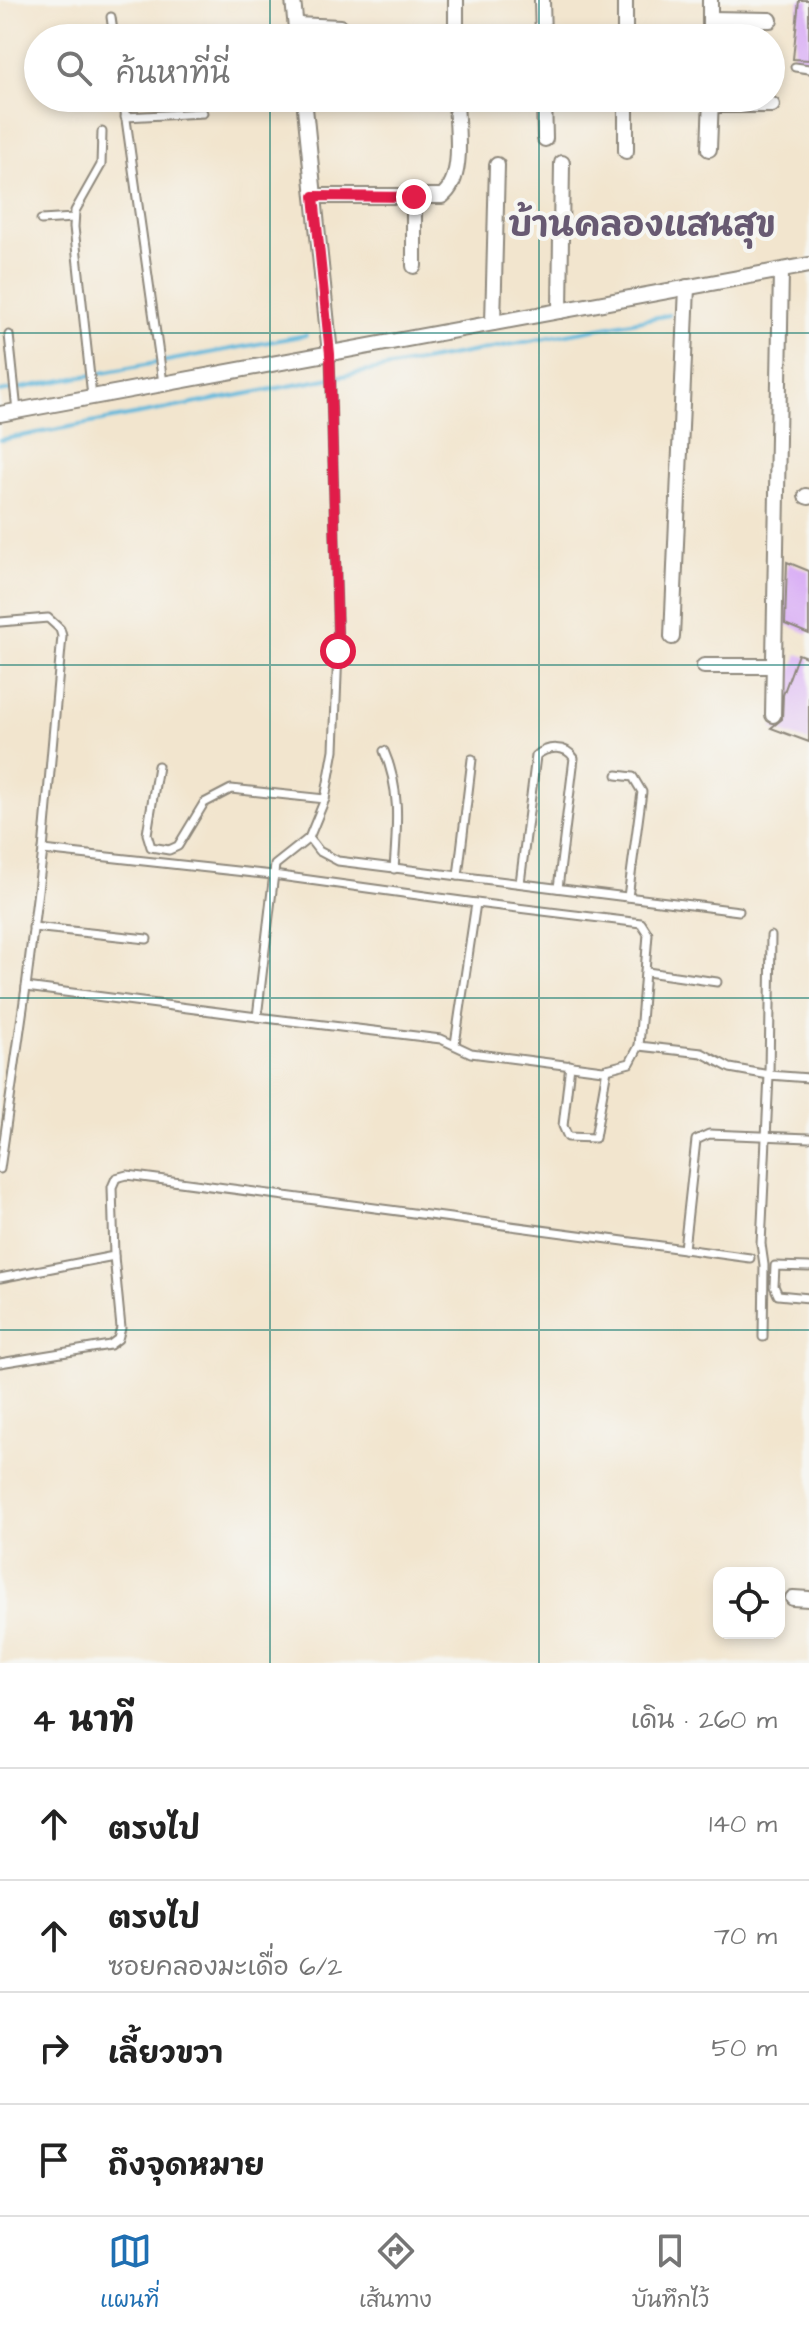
<!DOCTYPE html>
<html lang="th">
<head>
<meta charset="utf-8">
<style>
  :root { --surface:#fff; --page:#f2f2f2; --text:#222; --muted:#767676; --line:#e0e0e0; --accent:#1f6fb2 }
  body { margin:0; font-family:"Architects Daughter","Playpen Sans Thai",sans-serif; background:var(--page); color:var(--text) }
  .controls { position:absolute; right:24px; bottom:24px; display:grid; overflow:hidden; border-radius:16px; box-shadow:0 4px 12px #0003 }
  .controls button { width:72px; height:72px; display:grid; place-items:center; padding:0; border:0; border-bottom:2px solid var(--line); background:var(--surface); color:var(--text); font:40px sans-serif }
  .stop { position:absolute; width:24px; height:24px; margin:-18px; border:6px solid #e11d48; border-radius:50%; background:#fff }
  .stop.end { background:#e11d48; border-color:#fff; box-shadow:0 2px 8px #0008 }
  .list { margin:0; padding:0; list-style:none }
  h2 { display:flex; justify-content:space-between; align-items:center; height:104px; margin:0; padding:0 32px; font-size:34px }
  h2 small { font-size:26px; font-weight:400; color:var(--muted) }
  .list li { display:grid; grid-template-columns:52px 1fr auto; gap:24px; align-items:center; box-sizing:border-box; height:112px; padding:0 32px; border-top:2px solid var(--line) }
  .list b { display:block; font-size:30px; white-space:nowrap }
  .list p { margin:0; font-size:26px; white-space:nowrap; color:var(--muted) }
  .list em { font-size:26px; font-style:normal; color:var(--muted) }
  .icon { flex:none; width:44px; height:44px; fill:none; stroke:currentColor; stroke-width:2; stroke-linecap:round; stroke-linejoin:round }
  .map { position:relative; flex:none; width:809px; height:1663px; overflow:hidden }
  .search { position:absolute; background:var(--surface); box-shadow:0 4px 12px #0003; left:24px; right:24px; top:24px; height:88px; display:flex; align-items:center; gap:20px; box-sizing:border-box; padding:0 28px; border-radius:44px; color:var(--muted); font-size:30px }
  .sheet { height:552px; background:var(--surface) }
  nav { display:flex; justify-content:space-around; align-items:center; box-sizing:border-box; height:112px; border-top:2px solid var(--line); background:var(--surface); font-size:22px; color:var(--muted) }
  nav a { display:grid; justify-items:center; gap:4px }
  nav .on { color:var(--accent) }
  .map>svg:first-child { display:block }
  .lines { fill:none; stroke-linecap:round; stroke-linejoin:round }
  .stream { stroke:#5eb7db; stroke-width:4 }
  .building { fill:#dab0f5 }
  .service-casing { stroke:#8e887c; stroke-width:11 }
  .minor-casing { stroke:#8e887c; stroke-width:18 }
  .service { stroke:#fff; stroke-width:7 }
  .minor { stroke:#fff; stroke-width:14 }
  .route { stroke:#e11d48; stroke-width:10 }
  .grid { fill:none; stroke:#0f766e; stroke-width:2; stroke-opacity:0.55 }
  .labels { text-anchor:middle; dominant-baseline:central; stroke-width:8; stroke-linejoin:round; paint-order:stroke }
  .quarter-label { font-size:34px; font-weight:bold; fill:#685a72; stroke:#f6f6f2 }
</style>
</head>
<body>
<div class="map">
<svg width="809" height="1663" viewBox="0 0 809 1663">
  <rect width="100%" height="100%" fill="#f6f6f2"/>
  <filter id="ink" filterUnits="userSpaceOnUse"><feTurbulence type="fractalNoise" baseFrequency=".0125" numOctaves="2"/><feDisplacementMap in="SourceGraphic" scale="16" xChannelSelector="R" yChannelSelector="G"/><feConvolveMatrix kernelMatrix="1 2 1 2 8 2 1 2 1" color-interpolation-filters="sRGB"/></filter>
  <filter id="wash" filterUnits="userSpaceOnUse"><feTurbulence type="fractalNoise" baseFrequency=".006" numOctaves="4" result="noise"/><feDisplacementMap in="SourceGraphic" scale="32" xChannelSelector="R" yChannelSelector="G"/><feGaussianBlur stdDeviation="1.8" result="paint"/><feColorMatrix in="noise" values="0 0 0 0 0 0 0 0 0 0 0 0 0 0 0 0 0 1.4 0 .05"/><feComposite in="paint" operator="in"/></filter>
  <g filter="url(#wash)">
    <rect width="100%" height="100%" fill="#f2e5ce"/>
    <g class="lines">
      <g class="stream">
        <path d="M0,392L306,335"/>
        <path d="M0,440L669,315"/>
      </g>
    </g>
    <g id="blocks">
      <g class="building">
        <path d="M799,0H809V60L793,59Z"/>
        <path d="M787,562L809,571V634L785,624Z"/>
        <path d="M798,654L809,658V742L771,728L782,719L783,695Z"/>
      </g>
    </g>
  </g>
  <g filter="url(#ink)">
    <use href="#blocks" fill-opacity="0" stroke="#8e887c" stroke-width="2"/>
    <g class="lines">
      <defs>
        <g id="service">
          <path d="M111,17L114,38"/>
          <path d="M795,67L809,69"/>
          <path d="M123,98L163,383"/>
          <path d="M125,117L203,113"/>
          <path d="M41,220L74,218"/>
          <path d="M9,335L17,411"/>
          <path d="M92,396L74,227L75,211L101,165L102,132"/>
          <path d="M0,622L48,618L60,629L62,636L43,850L26,987"/>
          <path d="M384,751C401,790 397,827 394,869"/>
          <path d="M158,766L147,834L151,847L169,850L178,846L204,803L231,789L325,799"/>
          <path d="M617,775L633,777L642,792L628,897"/>
          <path d="M309,838L319,851L338,861L739,911"/>
          <path d="M43,850L273,875L476,903L455,1044"/>
          <path d="M458,876L472,759"/>
          <path d="M520,883L536,756C547,746 566,745 574,758L558,888"/>
          <path d="M476,903L641,923L648,934L639,1046L702,1053L730,1068L769,1075L771,936"/>
          <path d="M33,927L147,939"/>
          <path d="M647,972L717,982"/>
          <path d="M257,1017L441,1039L471,1053L603,1070L630,1063L639,1046"/>
          <path d="M570,1065L563,1126L568,1137L595,1138L607,1069"/>
          <path d="M0,1169L26,987L257,1017L275,865L309,838L325,799L334,750L338,651L330,354"/>
          <path d="M684,1249L750,1258"/>
          <path d="M809,1267L775,1266L774,1286L778,1295L809,1298"/>
          <path d="M0,1278L114,1256L112,1187L116,1178L127,1175L684,1249L696,1140L709,1134L809,1138"/>
          <path d="M763,1337L764,1265L761,1244L769,1075L809,1078"/>
          <path d="M0,1363L110,1345L118,1339L121,1328L114,1256"/>
        </g>
        <g id="minor">
          <path d="M293,0L297,38"/>
          <path d="M542,0L543,38"/>
          <path d="M625,0V38"/>
          <path d="M710,0V38"/>
          <path d="M710,19L770,20"/>
          <path d="M296,25L340,27"/>
          <path d="M456,38V0"/>
          <path d="M304,98L330,354"/>
          <path d="M544,98L545,139"/>
          <path d="M626,98V151"/>
          <path d="M711,105H772"/>
          <path d="M709,149L711,98"/>
          <path d="M314,196H442C466,178 456,126 456,98"/>
          <path d="M414,266V197"/>
          <path d="M560,311L562,163"/>
          <path d="M493,323L497,165"/>
          <path d="M0,414L809,265"/>
          <path d="M806,496L809,497"/>
          <path d="M672,637L687,287"/>
          <path d="M704,666H773"/>
          <path d="M773,715L781,271"/>
          <path d="M793,1598L809,1599"/>
        </g>
      </defs>
      <use href="#service" class="service-casing"/>
      <use href="#minor" class="minor-casing"/>
      <use href="#service" class="service"/>
      <use href="#minor" class="minor"/>
    </g>
  </g>
  <g class="lines" filter="url(#ink)">
    <path class="route" d="M338,651L330,354L314,196L414,197"/>
  </g>
  <path class="grid" d="M270,0V38M539,0V38M270,98V1663M539,98V1663M0,333H809M0,665H809M0,998H809M0,1330H809"/>
  <g class="labels">
    <g class="quarter-label">
      <text x="642" y="226">บ้านคลองแสนสุข</text>
    </g>
  </g>
</svg>
<div class="controls">
<button><svg class="icon" aria-label="locate" viewBox="0 0 24 24"><circle cx="12" cy="12" r="6"/><path d="M12 2v4M12 18v4M2 12h4M18 12h4"/></svg></button>
</div>
<div class="stop" style="left:338px;top:651px"></div>
<div class="stop end" style="left:414px;top:197px"></div>
<div class="search"><svg class="icon" aria-label="search" viewBox="0 0 24 24"><circle cx="10" cy="10" r="6"/><path d="M15 15l6 6"/></svg>ค้นหาที่นี่</div>
</div>
<section class="sheet">
<h2>4 นาที<small>เดิน · 260 m</small></h2>
<ul class="list">
<li><svg class="icon" aria-label="ahead" viewBox="0 0 24 24"><path d="M12 20V5M6 11l6-6 6 6"/></svg><div><b>ตรงไป</b></div><em>140 m</em></li>
<li><svg class="icon" aria-label="ahead" viewBox="0 0 24 24"><path d="M12 20V5M6 11l6-6 6 6"/></svg><div><b>ตรงไป</b><p>ซอยคลองมะเดื่อ 6/2</p></div><em>70 m</em></li>
<li><svg class="icon" aria-label="right" viewBox="0 0 24 24"><path d="M7 20v-9h11M14 6l5 5-5 5"/></svg><div><b>เลี้ยวขวา</b></div><em>50 m</em></li>
<li><svg class="icon" aria-label="arrive" viewBox="0 0 24 24"><path d="M6 21V4h12l-3 4 3 4H6"/></svg><div><b>ถึงจุดหมาย</b></div></li>
</ul>
</section>
<nav>
<a class="on"><svg class="icon" aria-label="map" viewBox="0 0 24 24"><path d="M3 6l6-2 6 2 6-2v14l-6 2-6-2-6 2zM9 4v14M15 6v14"/></svg>แผนที่</a>
<a><svg class="icon" aria-label="directions" viewBox="0 0 24 24"><path d="M12 3l9 9-9 9-9-9zM9 14v-3h6M13 9l2 2-2 2"/></svg>เส้นทาง</a>
<a><svg class="icon" aria-label="saved" viewBox="0 0 24 24"><path d="M7 4h10v16l-5-4-5 4z"/></svg>บันทึกไว้</a>
</nav>
</body>
</html>
